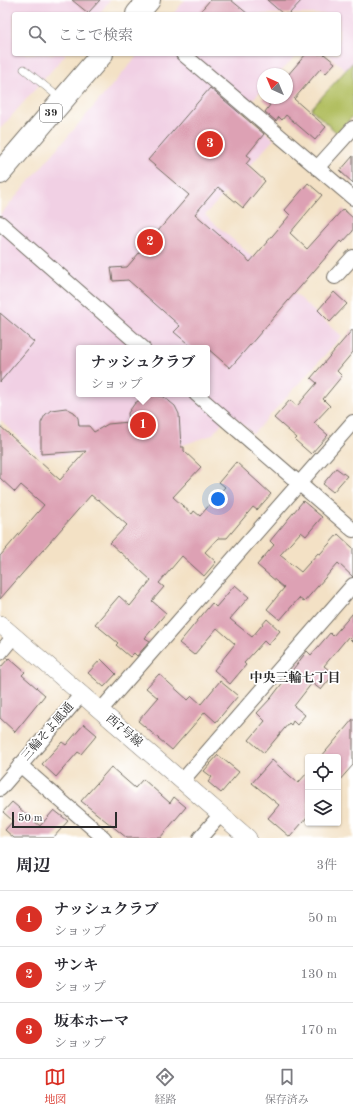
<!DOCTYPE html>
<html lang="ja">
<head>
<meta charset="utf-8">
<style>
  :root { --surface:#fff; --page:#f7f7f7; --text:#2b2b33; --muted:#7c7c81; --line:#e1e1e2; --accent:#d93025 }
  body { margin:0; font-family:"Old Standard TT","Noto Serif JP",serif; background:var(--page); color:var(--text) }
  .controls { position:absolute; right:12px; bottom:12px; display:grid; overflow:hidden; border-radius:4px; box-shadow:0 1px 3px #0004 }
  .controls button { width:36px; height:36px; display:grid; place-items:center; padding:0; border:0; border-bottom:1px solid var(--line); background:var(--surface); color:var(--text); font:20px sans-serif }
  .compass { position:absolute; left:257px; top:68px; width:36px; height:36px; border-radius:50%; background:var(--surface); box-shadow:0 1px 3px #0004; rotate:316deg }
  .scale { position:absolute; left:12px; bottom:10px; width:105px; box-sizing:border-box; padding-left:4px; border:2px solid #2b2b2b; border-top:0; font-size:11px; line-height:14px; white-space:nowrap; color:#2b2b2b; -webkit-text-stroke:3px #fff; paint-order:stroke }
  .you { position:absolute; left:218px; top:499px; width:14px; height:14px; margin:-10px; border:3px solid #fff; border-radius:50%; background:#1a73e8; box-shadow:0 0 0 6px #1a73e833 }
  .badge { display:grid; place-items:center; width:26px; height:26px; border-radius:50%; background:var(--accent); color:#fff; font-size:13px; font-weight:700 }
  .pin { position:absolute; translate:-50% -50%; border:2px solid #fff; box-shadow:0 1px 4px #0006 }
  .popup { position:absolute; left:76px; top:345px; width:134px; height:52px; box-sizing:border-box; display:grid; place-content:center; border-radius:4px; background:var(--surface); filter:drop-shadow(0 1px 3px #0005); font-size:13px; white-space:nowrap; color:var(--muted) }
  .popup b { font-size:15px; color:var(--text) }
  .popup::after { content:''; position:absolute; left:50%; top:100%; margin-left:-8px; border:8px solid transparent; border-top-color:var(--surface) }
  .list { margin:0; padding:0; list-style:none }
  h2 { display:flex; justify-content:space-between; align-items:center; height:52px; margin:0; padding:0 16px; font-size:17px }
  h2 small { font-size:13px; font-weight:400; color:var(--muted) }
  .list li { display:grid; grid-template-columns:26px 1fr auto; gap:12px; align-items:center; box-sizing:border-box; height:56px; padding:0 16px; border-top:1px solid var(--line) }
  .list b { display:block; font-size:15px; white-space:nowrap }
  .list p { margin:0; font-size:13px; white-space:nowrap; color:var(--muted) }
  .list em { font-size:13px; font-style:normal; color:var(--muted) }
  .icon { flex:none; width:22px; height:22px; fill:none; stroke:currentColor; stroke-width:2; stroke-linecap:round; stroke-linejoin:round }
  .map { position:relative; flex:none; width:353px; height:838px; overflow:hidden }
  .search { position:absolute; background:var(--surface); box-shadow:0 1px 3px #0004; left:12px; right:12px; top:12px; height:44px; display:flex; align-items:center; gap:10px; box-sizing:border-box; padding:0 14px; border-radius:4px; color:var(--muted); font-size:15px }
  .sheet { height:220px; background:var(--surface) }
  nav { display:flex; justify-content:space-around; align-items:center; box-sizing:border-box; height:56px; border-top:1px solid var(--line); background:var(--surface); font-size:11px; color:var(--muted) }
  nav a { display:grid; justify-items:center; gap:2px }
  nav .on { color:var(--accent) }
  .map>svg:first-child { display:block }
  .built { fill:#f1d0e4; fill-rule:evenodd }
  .green { fill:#b2bf62; stroke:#6e7546 }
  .building { fill:#dda1b4 }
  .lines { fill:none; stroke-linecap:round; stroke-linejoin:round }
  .service-casing { stroke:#716b61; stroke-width:8 }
  .minor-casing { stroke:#716b61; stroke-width:16 }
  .tertiary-casing { stroke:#716b61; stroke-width:18 }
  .trunk-casing { stroke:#716b61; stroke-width:24 }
  .service { stroke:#fff; stroke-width:7 }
  .minor { stroke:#fff; stroke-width:14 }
  .tertiary { stroke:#fff; stroke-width:17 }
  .trunk { stroke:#fff; stroke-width:22 }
  .labels { text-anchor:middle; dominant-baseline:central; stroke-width:3.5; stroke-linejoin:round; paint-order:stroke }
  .shield { fill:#fff; stroke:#6b6b6b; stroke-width:1 }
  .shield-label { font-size:11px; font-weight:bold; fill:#2b2b2b }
  .street-label { font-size:12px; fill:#2b2b2b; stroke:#fff }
  .neighbourhood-label { font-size:13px; font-weight:bold; fill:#2b2b2b; stroke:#fff }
</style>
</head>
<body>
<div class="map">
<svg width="353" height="838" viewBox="0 0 353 838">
  <rect width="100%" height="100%" fill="#fff"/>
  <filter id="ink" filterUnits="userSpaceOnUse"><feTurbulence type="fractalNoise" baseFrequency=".025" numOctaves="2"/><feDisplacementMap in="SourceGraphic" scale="8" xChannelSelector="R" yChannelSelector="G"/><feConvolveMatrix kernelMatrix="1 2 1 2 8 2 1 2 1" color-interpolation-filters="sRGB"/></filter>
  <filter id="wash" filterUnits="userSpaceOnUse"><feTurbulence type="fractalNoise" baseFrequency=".012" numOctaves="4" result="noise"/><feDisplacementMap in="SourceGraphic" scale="16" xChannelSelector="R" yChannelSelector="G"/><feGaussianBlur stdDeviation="0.9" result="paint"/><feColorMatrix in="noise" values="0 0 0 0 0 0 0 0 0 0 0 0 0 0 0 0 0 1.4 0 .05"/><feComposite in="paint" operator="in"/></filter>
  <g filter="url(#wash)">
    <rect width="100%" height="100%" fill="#f3e1c5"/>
    <g class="built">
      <path d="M0,0H110L99,14H14V54H66L0,129Z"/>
      <path d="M185,0H353V62L346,70L327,54H339V14H173Z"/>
      <path d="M139,54H298L278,74H263V89L241,111L274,139L205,215L342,336L253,434L230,413L212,435L183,445L41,457L0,420V215ZM79,348H207V394H79Z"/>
    </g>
    <path class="green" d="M353,62V116L337,133L311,109Z"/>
    <g id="blocks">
      <g class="building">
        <path d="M72,0H100L88,13Z"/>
        <path d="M210,0H231L248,14H198Z"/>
        <path d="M267,0H302L289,14H283Z"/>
        <path d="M306,54H324L335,63L326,73L321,68L294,99L326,127L315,140L286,115L282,120L279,117L276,121L265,112L270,105L261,98H287V76Z"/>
        <path d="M210,88L264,134L247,155L251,158L246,164L265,181L243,208L218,187L195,214L250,262L290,215L285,210L308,183L322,195L290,233L307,249L343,209L353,218V231L342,243L340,241L230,368L207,348H193L174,332L180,326L128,280L113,281L111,268L127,267L189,195L148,160Z"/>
        <path d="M353,156V183L340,171Z"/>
        <path d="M334,292L347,304L330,322L318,310Z"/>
        <path d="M0,313L34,342L0,382Z"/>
        <path d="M353,329V352L337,371L342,376L323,399L330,406L314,423L328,435L311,454L295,440L297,438L274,418L290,400L297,406L317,383L311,378Z"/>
        <path d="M153,395L164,397L175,406L179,414L181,447H184V451L201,467L173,497L192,514L194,511L200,516L225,487L219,482L236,462L271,494L257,510L253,507L227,538H218L205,552L216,562L204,576L182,556L159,583L164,587L152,601L166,613L145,638L150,641L137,656L134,653L130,657L116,645L118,643L95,624L119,596L130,606L151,580L110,543L127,525L98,499L97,500L91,495L0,599V556L44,505L21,485L15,492L0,478V426L60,480L86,451L41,454V423L45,415L51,410L66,408L74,412L78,418L79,426H89L94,432L108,424L129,422L128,413L135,403L146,396Z"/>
        <path d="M336,468L347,476L333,492L323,484Z"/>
        <path d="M303,501L322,517L306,536L301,532L280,555L301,572L318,553L320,554L338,534L353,548V577L338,563L304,602L299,598L280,620L267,609L284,588L257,565L274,545L270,541Z"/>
        <path d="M235,585L249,597L230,619L252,637L267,619L280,631L268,645L264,641L244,663L246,665L230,684L214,670L235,644L217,628L194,655L179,643L212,603L216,607Z"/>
        <path d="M353,613V642L348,637L324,666L334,674L321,690L312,683L294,706L305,715L297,725L293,721L291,725L289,723L264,753L249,740L265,721L257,713L271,698L307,651L311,655L330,633L333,636Z"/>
        <path d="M9,658L25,672L22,675L45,695L15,732L0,718V668Z"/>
        <path d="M101,659L116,674L104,687L88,673Z"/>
        <path d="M159,674L188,700L192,696L201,704L220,681L238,696L216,722L205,712L172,750L138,721L158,698L146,688Z"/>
        <path d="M353,719V765L338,782V757H321Z"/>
        <path d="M84,724L97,735L81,754L78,752L56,777L42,764L62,742L66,745Z"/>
        <path d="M218,755L239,772L221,793L208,782L212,777L204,771Z"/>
        <path d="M272,760L298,783L308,772V816L290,837L268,818L279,805L252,783Z"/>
        <path d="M111,767L135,788L143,779L170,803L174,797L186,807L160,838H127L81,801Z"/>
        <path d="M12,802L40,826L54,810L68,821L53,838H14L5,830L13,821L3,812Z"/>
      </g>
    </g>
  </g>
  <g filter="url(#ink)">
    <use href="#blocks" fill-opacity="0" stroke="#716b61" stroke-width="1"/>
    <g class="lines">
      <defs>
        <path id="service" d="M24,69L61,99"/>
        <g id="minor">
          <path d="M183,54L353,198"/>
          <path d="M317,168L353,128"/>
          <path d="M0,223L143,348"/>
          <path d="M335,277L353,257"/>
          <path d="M196,394L353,530"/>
          <path d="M0,653L14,636"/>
          <path d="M100,711L353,422"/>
          <path d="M20,765L104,838"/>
          <path d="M182,781L353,585"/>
          <path d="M0,789L81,695"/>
          <path d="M200,838L221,814"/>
        </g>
        <path id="tertiary" d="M0,624L248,838"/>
        <g id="trunk">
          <path d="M137,14L149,0"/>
          <path d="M0,173L102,54"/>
        </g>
      </defs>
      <use href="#service" class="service-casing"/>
      <use href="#minor" class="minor-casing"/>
      <use href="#tertiary" class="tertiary-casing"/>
      <use href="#trunk" class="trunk-casing"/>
      <use href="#service" class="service"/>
      <use href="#minor" class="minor"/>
      <use href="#tertiary" class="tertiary"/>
      <use href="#trunk" class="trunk"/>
    </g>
  </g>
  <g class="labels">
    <rect class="shield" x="40" y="104" width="22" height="18" rx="3"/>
    <g class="shield-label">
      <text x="51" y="113">39</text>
    </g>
    <g class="street-label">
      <text transform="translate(124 731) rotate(40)">西7号線</text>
      <text transform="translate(48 732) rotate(-49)">三輪そよ風通</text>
    </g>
    <g class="neighbourhood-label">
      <text x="295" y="678">中央三輪七丁目</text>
    </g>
  </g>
</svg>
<div class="controls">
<button><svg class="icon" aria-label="locate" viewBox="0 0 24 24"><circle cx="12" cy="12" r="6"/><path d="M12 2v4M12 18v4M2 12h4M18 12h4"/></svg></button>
<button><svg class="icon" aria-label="layers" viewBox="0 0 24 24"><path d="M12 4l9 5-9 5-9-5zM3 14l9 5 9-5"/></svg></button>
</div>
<svg class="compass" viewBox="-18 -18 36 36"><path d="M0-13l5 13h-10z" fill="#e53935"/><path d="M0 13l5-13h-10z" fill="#7c7c81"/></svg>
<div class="scale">50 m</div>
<div class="you"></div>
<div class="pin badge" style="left:143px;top:425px">1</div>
<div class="popup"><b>ナッシュクラブ</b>ショップ</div>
<div class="pin badge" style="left:150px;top:242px">2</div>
<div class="pin badge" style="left:210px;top:144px">3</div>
<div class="search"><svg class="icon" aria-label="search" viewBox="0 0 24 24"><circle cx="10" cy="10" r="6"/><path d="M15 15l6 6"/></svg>ここで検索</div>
</div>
<section class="sheet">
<h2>周辺<small>3件</small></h2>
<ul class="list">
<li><span class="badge">1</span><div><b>ナッシュクラブ</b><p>ショップ</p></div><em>50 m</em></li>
<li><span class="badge">2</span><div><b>サンキ</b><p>ショップ</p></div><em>130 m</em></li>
<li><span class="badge">3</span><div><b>坂本ホーマ</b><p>ショップ</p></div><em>170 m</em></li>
</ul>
</section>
<nav>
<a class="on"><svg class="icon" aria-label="map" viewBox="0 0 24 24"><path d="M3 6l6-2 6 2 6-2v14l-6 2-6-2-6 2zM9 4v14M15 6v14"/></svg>地図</a>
<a><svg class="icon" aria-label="directions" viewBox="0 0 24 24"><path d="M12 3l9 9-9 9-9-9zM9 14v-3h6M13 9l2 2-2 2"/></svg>経路</a>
<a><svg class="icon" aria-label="saved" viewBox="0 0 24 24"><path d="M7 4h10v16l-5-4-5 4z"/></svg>保存済み</a>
</nav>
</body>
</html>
